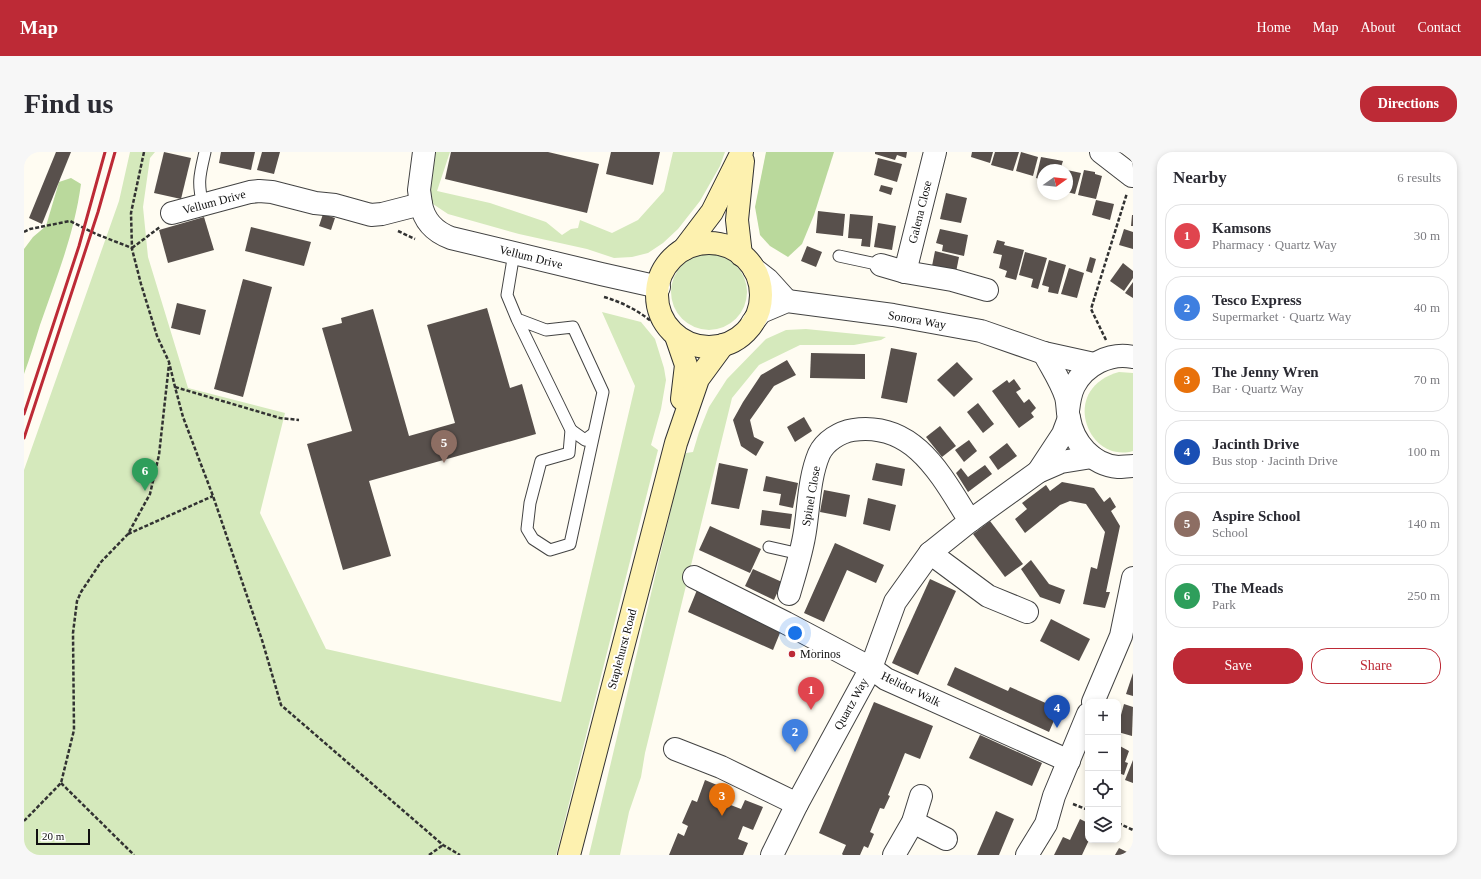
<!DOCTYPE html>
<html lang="en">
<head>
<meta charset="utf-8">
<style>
  :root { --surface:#fff; --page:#f7f7f7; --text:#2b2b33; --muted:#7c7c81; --line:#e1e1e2; --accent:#bd2a36 }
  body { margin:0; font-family:Georgia,serif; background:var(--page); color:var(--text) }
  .controls { position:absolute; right:12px; bottom:12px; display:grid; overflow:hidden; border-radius:8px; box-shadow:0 2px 6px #0003 }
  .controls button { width:36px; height:36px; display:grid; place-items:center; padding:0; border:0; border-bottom:1px solid var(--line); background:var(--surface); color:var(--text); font:20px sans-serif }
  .compass { position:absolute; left:1013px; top:12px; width:36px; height:36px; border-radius:50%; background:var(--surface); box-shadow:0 2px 6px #0003; rotate:75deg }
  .scale { position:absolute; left:12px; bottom:10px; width:54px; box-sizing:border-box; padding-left:4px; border:2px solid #101010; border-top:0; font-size:11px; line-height:14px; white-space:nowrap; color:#101010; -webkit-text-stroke:3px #fff; paint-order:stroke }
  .you { position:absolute; left:771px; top:481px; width:14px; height:14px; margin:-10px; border:3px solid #fff; border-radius:50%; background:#1a73e8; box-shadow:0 0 0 6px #1a73e833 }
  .badge { display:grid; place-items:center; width:26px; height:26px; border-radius:50%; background:var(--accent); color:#fff; font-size:13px; font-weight:700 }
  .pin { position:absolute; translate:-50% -33px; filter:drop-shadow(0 1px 2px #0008) }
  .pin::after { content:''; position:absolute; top:21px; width:14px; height:12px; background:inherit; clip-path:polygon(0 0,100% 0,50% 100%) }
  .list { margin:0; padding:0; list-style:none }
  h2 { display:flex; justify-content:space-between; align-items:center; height:52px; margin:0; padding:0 16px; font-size:17px }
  h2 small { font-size:13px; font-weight:400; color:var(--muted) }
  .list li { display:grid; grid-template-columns:26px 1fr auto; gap:12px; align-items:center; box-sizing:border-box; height:64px; margin:0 8px 8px; padding:0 8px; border:1px solid var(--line); border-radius:16px }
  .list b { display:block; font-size:15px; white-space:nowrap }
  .list p { margin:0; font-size:13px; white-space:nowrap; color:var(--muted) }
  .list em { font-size:13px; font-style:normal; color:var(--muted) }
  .actions { display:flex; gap:8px; padding:12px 16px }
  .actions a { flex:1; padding:9px 0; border:1px solid var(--accent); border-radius:16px; text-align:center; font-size:14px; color:var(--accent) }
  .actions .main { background:var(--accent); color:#fff }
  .icon { flex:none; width:22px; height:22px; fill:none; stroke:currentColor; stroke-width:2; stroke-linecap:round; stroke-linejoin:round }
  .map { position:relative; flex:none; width:1109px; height:703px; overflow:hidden; border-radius:16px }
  header { display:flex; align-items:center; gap:24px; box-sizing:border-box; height:56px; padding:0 20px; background:var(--accent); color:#fff }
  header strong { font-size:19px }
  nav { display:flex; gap:22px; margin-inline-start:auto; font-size:14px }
  .intro { display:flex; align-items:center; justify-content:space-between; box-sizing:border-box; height:96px; padding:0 24px }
  h1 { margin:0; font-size:28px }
  .button { padding:10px 18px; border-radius:16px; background:var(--accent); color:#fff; font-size:14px; font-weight:700 }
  main { display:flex; gap:24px; padding:0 24px }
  aside { flex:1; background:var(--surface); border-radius:16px; box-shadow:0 2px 6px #0003 }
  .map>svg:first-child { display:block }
  .green { fill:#d5e9bc }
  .forest { fill:#bad99c }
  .building { fill:#58504c }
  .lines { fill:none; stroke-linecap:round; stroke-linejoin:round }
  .lane-casing { stroke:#434343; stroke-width:13 }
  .street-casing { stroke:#434343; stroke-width:24 }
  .secondary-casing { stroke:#323232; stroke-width:24 }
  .path { stroke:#323232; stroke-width:2.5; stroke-dasharray:4 2; stroke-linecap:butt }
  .lane { stroke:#fff; stroke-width:11 }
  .street { stroke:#fff; stroke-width:22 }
  .secondary { stroke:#fdf1af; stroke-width:22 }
  .rail { stroke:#bd2a36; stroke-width:3 }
  .poi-dot { fill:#bd2a36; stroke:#fff; stroke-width:1.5 }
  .labels { text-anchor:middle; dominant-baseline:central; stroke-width:4; stroke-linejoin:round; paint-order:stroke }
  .street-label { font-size:12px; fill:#101010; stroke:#fff }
  .poi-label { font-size:12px; fill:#101010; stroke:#fff; text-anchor:start }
</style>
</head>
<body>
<header>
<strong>Map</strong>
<nav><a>Home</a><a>Map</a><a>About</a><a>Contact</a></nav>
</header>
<div class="intro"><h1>Find us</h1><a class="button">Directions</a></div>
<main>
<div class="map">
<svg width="1109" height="703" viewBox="0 0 1109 703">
  <rect width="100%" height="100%" fill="#fffcf2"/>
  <g class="green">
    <path d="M106,0H131L126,6L119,55L124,105L164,236L261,261L236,361L302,497L537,550L611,234L578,160L617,170L631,187L640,216L642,228L637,257L627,293L634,298L532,703H0V318L95,49Z"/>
    <path d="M407,0H426L413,39L466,51L522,70L538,83L547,77L554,76L556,68L588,81L614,68L640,39L649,0H701L696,14L676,49L654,77L639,91L624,101L608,105L590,106L563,97L495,82L424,62L406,50Z"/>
    <circle cx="685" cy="140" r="38"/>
    <path d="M782,177L862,185L857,188L830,193H776L735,213L708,246L621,601L617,625L605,660L596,703H565L659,307L662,301L669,300L675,280L685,255L703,227L742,187L762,178Z"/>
    <path d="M1095,220L1109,221V299C1064,312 1034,237 1095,220Z"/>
  </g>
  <g class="forest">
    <path d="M742,0H810L790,63L778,92L764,105L746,94L736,83L731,55Z"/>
    <path d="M47,26L57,32C50,83 33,124 16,173C11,189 6,206 0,222V97L9,85L22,74L35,30Z"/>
  </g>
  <g class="building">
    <path d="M32,0H47L18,72L5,66Z"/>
    <path d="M140,0L167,6L157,47L130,41Z"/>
    <path d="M197,0H231L227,18L195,11Z"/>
    <path d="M238,0H256L250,22L233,18Z"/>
    <path d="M427,0H524L575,12L563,61L421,27Z"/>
    <path d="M587,0H636L629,33L582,22Z"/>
    <path d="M851,0H883L882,6L873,3L871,8L851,2Z"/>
    <path d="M948,0H969L966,11L947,5Z"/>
    <path d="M971,0H995L989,19L967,13Z"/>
    <path d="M997,0L1014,5L1009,24L992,19Z"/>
    <path d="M1017,5L1039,9L1036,18H1019V28L1012,26Z"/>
    <path d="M854,6L878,12L873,30L850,23Z"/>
    <path d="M1043,18L1057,21L1051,42L1043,40Z"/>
    <path d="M1060,18L1071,20V22L1078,24L1072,47L1054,43Z"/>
    <path d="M857,33L869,36L867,43L855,39Z"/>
    <path d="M922,41L943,46L937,71L916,67Z"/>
    <path d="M1072,48L1090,52L1086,68L1068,63Z"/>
    <path d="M794,59L821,62L819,84L792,81Z"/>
    <path d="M299,62L311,66L307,78L295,74Z"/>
    <path d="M826,62L849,64L846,95L837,94L838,87L824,86Z"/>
    <path d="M1108,63H1109V74H1107Z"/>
    <path d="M180,65L190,98L144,111L135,78Z"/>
    <path d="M854,71L872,74L868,98L850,95Z"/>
    <path d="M227,75L287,90L280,114L221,99Z"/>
    <path d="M916,77L944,83L940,104L918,99L919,93L912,91Z"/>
    <path d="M1100,77L1109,80V97L1095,93Z"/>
    <path d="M973,88L981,90L980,93L1000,98L992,128L981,125L983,119L975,116L978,103L969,101Z"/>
    <path d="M783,94L798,100L792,115L777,109Z"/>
    <path d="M911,99L935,105L932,120L908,114Z"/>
    <path d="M1001,100L1023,106L1014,137L1007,135L1009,127L995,123Z"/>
    <path d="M1066,105L1072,107L1068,121L1062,119Z"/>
    <path d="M1025,108L1042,113L1034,142L1024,140L1025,135L1018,133Z"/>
    <path d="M1099,111L1109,119V126L1100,139L1086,129Z"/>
    <path d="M1045,116L1060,121L1053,146L1037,142Z"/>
    <path d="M219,127L248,135L219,245L190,237Z"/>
    <path d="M1109,130V146L1101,141Z"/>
    <path d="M153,151L182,158L176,183L147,176Z"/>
    <path d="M463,156L486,236L498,232L512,282L345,329L367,404L319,418L283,292L328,279L298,176L318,171L317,166L349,157L385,284L431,271L403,173Z"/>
    <path d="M867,196L893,201L883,251L857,246Z"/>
    <path d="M787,201L841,202V227L786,226Z"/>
    <path d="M763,208L772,223L750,234L726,268L730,285L740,290L732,304L717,294L709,268L719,250L737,223Z"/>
    <path d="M933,210L949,227L930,245L913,228Z"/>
    <path d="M990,227L997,237L992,240L1000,251L1005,247L1012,256L1007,261L1010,265L995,276L968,239L983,228L985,231Z"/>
    <path d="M954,251L970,272L959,281L943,260Z"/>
    <path d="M780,265L788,279L771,290L763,275Z"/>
    <path d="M916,274L932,294L918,305L902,285Z"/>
    <path d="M945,288L953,299L940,310L931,298Z"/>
    <path d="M983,291L993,304L974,318L965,305Z"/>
    <path d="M695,311L724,317L715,357L687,352Z"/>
    <path d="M852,311L881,317L878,334L848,328Z"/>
    <path d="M961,313L968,322L944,340L932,321L937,316L944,325Z"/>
    <path d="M742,324L774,331L769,356L755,353L757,342L739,339Z"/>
    <path d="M1038,330L1070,336L1080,350L1086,345L1092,355L1087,359L1096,374L1082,440H1086L1081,456L1059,452L1067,415L1073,417L1081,380L1062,352L1046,349L1036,353L1001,381L991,367L1003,357L998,351L1022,333L1026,339Z"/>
    <path d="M800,338L826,343L822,365L796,360Z"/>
    <path d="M844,346L872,353L866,379L839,372Z"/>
    <path d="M738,358L768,362L766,377L736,373Z"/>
    <path d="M966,369L999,412L981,425L949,382Z"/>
    <path d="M686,374L737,397L726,421L675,398Z"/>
    <path d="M811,391L860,413L852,431L823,418L800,470L780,461Z"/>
    <path d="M1007,408L1025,432L1041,438L1036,452L1016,445L997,417Z"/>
    <path d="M729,417L758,430L750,448L721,434Z"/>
    <path d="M906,427L932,439L894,523L868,511Z"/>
    <path d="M673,438L758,476L749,498L664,460Z"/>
    <path d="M1027,467L1066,487L1055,509L1016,489Z"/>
    <path d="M931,515L984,539L986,535L1035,557L1025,580L923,533Z"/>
    <path d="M1109,521V544L1102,542Z"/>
    <path d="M850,550L909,574L896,607L881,601L864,643L866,644L860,657L856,656L846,680L850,682L844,696L840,694L836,703H819L818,702L822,693L795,681Z"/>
    <path d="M1100,552L1109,555L1108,584L1094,580V574Z"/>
    <path d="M956,583L1018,611L1008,634L945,606Z"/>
    <path d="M1094,593L1105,599L1101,610L1104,611L1100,623L1094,621Z"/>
    <path d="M1109,608V631L1101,628Z"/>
    <path d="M681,628L705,638L699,650L717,657L721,648L739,655L729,678L719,674L714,687L724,691L719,703H645L654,681L660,684L664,674L658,671L668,648L673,650Z"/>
    <path d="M972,659L990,667L975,703H953Z"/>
    <path d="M1056,667L1064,671L1065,688L1058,703H1030L1039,685L1046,688Z"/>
    <path d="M1095,696L1109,703H1091Z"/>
  </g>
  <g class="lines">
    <defs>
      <g id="lane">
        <path d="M179,53C173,30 176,22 181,0"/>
        <path d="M490,101L483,143L493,167L522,178L549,175L579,240L546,392L526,398L509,387L503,377L506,351L517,309L545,301L547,278L493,167"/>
        <path d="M815,104L857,113"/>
        <path d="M547,278L561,288L569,282"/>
        <path d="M745,395L776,402"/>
      </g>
      <g id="street">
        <path d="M1077,0L1108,24"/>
        <path d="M397,52L395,38L400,0"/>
        <path d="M148,61L226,40L235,39L248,40L291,51L311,53L347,63L358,62L397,52C400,69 411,80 427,86L577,122L635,135"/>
        <path d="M857,113L881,120L928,128L963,138"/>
        <path d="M730,117L744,128L763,149"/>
        <path d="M881,120L911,0"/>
        <path d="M728,171L737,160L763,149L869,163L957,179L1020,201L1070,212"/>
        <path d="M1020,201C1027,215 1037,229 1042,245C1044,252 1043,259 1045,266C1049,290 1068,313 1094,315C1099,315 1104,314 1109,314"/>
        <path d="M1044,259C1045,250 1046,242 1050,234C1061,213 1086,200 1109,205"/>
        <path d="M1014,320L1039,282L1045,266"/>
        <path d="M906,401L964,444L1003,460"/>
        <path d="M670,425L762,471L847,516L862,527L1045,609"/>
        <path d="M765,442C771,421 778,400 781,379C785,354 785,326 795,302C801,289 816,280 829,278C891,269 918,325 946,369"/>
        <path d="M1069,550L1097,484L1109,426"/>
        <path d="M651,597L697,615L773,652"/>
        <path d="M889,670L922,687"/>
        <path d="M748,703L773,652L847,516L871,450L906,401L946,369L1014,320L1037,310L1068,305"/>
        <path d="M870,703L889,670L897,644"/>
        <path d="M1003,703L1022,672L1030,644L1064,562"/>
      </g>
      <g id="secondary">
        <circle cx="685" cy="143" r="52"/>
        <path d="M660,97L688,60L718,0"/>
        <path d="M717,103L713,68L719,9"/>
        <path d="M652,184L662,213L658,247"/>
        <path d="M545,703L652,291L674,227L699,193"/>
      </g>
    </defs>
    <use href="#lane" class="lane-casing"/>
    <use href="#street" class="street-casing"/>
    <use href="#secondary" class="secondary-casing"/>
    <g class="path">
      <path d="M120,0L107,61L108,97L117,132L133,184L145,210L151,235L159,265L189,344L238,488L257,553L419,693L436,703"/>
      <path d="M374,79L391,87"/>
      <path d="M0,80L6,77L46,69L72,82L108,96"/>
      <path d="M108,96L136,75"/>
      <path d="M580,145C601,151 619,161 635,176"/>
      <path d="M1082,188L1067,157L1103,41"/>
      <path d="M151,235L256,266L275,268"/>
      <path d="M104,382L189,344"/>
      <path d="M37,631L110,703"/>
      <path d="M1049,652L1064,658"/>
      <path d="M0,669L37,631L50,578L49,481L53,449L57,440L77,410L104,382L126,342L135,303L145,212"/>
      <path d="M1094,671L1109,678"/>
      <path d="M405,703L419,693"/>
    </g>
    <use href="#lane" class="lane"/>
    <use href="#street" class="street"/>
    <use href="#secondary" class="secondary"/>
    <g class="rail">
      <path d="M0,262L55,94L81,0"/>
      <path d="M0,286L74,60L91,0"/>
    </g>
  </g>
  <circle class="poi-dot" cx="768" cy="502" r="4"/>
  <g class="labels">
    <g class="street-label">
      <text transform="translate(190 50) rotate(-15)">Vellum Drive</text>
      <text transform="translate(896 60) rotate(-76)">Galena Close</text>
      <text transform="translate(507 105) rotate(14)">Vellum Drive</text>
      <text transform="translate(893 168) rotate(10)">Sonora Way</text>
      <text transform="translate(787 344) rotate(-80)">Spinel Close</text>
      <text transform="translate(598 497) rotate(-75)">Staplehurst Road</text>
      <text transform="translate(887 537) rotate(26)">Helidor Walk</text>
      <text transform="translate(827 552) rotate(-61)">Quartz Way</text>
    </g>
    <g class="poi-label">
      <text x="776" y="502">Morinos</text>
    </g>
  </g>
</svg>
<div class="controls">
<button>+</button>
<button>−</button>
<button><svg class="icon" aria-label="locate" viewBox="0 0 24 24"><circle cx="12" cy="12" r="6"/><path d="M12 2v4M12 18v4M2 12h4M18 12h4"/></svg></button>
<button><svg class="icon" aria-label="layers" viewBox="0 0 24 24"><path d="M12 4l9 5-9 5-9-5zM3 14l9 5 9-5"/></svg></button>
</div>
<svg class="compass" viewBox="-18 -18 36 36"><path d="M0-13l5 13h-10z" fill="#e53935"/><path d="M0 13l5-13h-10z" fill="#7c7c81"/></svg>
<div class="scale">20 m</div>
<div class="you"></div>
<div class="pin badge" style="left:787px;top:558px;background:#e0444e">1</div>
<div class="pin badge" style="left:771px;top:600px;background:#3f7fe0">2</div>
<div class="pin badge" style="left:698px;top:664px;background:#e8710a">3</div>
<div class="pin badge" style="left:1033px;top:576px;background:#1a4fb4">4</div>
<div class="pin badge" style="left:420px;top:311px;background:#8d6e63">5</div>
<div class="pin badge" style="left:121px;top:339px;background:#2e9e5b">6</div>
</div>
<aside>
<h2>Nearby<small>6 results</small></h2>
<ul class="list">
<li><span class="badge" style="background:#e0444e">1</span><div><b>Kamsons</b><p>Pharmacy · Quartz Way</p></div><em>30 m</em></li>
<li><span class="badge" style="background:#3f7fe0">2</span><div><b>Tesco Express</b><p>Supermarket · Quartz Way</p></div><em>40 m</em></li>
<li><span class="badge" style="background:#e8710a">3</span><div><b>The Jenny Wren</b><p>Bar · Quartz Way</p></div><em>70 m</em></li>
<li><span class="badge" style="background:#1a4fb4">4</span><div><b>Jacinth Drive</b><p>Bus stop · Jacinth Drive</p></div><em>100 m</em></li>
<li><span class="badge" style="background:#8d6e63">5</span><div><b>Aspire School</b><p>School</p></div><em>140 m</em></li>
<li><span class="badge" style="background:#2e9e5b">6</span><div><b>The Meads</b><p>Park</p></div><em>250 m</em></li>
</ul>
<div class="actions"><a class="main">Save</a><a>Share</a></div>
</aside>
</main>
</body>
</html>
